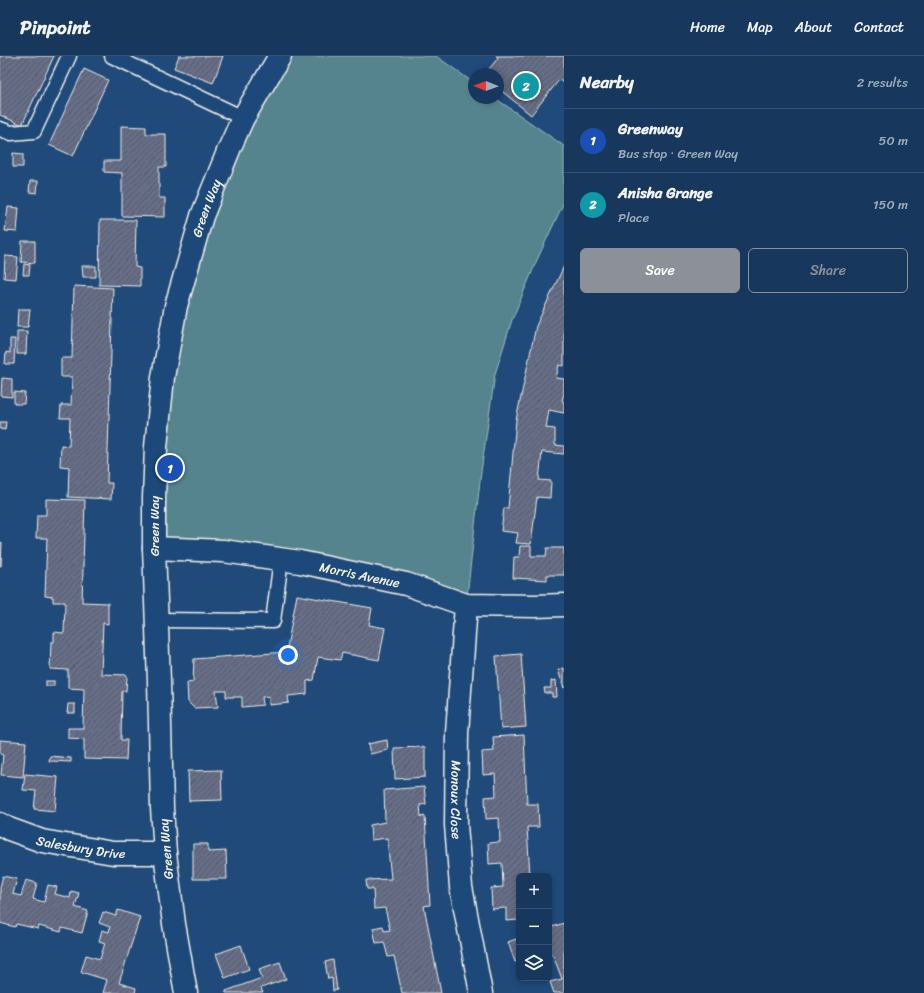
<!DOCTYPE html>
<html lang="en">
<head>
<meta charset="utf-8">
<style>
  :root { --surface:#17385c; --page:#203f62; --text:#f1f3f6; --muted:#9eacbb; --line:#365272; --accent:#8c9099 }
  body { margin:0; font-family:Sriracha,sans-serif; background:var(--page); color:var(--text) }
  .controls { position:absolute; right:12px; bottom:12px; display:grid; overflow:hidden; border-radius:6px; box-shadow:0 2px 6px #0003 }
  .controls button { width:36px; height:36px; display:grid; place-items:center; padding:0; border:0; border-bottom:1px solid var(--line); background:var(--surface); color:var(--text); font:20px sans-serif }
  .compass { position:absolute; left:468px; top:12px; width:36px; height:36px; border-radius:50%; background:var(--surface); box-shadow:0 2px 6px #0003; rotate:271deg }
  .you { position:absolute; left:288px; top:599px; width:14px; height:14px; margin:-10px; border:3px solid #fff; border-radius:50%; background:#1a73e8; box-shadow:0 0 0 6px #1a73e833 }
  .badge { display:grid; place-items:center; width:26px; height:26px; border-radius:50%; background:var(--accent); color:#fff; font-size:13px; font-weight:700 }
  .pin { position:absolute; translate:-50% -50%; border:2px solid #fff; box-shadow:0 1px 4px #0006 }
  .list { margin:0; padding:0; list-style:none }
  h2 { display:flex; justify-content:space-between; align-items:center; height:52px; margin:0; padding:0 16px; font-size:17px }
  h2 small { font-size:13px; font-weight:400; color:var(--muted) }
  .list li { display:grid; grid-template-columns:26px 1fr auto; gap:12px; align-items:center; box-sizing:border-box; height:64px; padding:0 16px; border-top:1px solid var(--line) }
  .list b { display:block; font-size:15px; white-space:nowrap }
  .list p { margin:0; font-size:13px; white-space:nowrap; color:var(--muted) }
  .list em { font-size:13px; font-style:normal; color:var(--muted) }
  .actions { display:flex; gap:8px; padding:12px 16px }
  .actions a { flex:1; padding:9px 0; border:1px solid var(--accent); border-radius:6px; text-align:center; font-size:14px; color:var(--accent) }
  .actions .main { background:var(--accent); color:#fff }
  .icon { flex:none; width:22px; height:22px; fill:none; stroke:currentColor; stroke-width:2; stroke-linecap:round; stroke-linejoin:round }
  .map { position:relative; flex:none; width:564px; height:937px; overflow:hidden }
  header { display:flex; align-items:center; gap:24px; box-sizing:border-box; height:56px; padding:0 20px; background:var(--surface); border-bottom:1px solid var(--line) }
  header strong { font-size:19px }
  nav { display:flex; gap:22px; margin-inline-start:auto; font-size:14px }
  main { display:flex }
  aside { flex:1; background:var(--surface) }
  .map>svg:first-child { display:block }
  .green { fill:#54848e; stroke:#a4babb }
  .building { fill:url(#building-hatch); stroke:#f4f1e8 }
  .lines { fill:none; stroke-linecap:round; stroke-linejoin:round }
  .lane-casing { stroke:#f4f1e8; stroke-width:17 }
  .street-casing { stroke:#f4f1e8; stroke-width:25 }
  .lane { stroke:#1f4a7a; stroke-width:14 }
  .street { stroke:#1f4a7a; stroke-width:22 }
  .labels { text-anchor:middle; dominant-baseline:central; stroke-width:4; stroke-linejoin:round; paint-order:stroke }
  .street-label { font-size:13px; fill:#f4f1e8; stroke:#1f4a7a }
</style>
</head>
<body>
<header>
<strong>Pinpoint</strong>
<nav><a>Home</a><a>Map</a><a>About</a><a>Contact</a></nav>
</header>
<main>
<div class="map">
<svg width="564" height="937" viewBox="0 0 564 937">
  <defs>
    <pattern id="building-hatch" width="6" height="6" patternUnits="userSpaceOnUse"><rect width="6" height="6" fill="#666e88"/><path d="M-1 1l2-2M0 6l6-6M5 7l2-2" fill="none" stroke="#565964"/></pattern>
  </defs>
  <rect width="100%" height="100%" fill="#1f4a7a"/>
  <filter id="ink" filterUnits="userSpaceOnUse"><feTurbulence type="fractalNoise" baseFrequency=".025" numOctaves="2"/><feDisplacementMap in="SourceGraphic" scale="8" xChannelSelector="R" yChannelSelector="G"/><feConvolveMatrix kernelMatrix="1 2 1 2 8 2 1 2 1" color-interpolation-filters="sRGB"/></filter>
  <g filter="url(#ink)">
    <path class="green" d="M280,0H436L474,27V42H495L564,90V146L537,204L512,264L495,318L481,416L466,549L406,528L154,492L156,391L202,160Z"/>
    <g class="building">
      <path d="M0,0H54L22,69L0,59Z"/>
      <path d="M179,0H223L213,27L174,12Z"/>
      <path d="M496,0H564V27L559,24L531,59L498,32V18H485L498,2Z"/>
      <path d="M84,13L108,24L73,100L49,89Z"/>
      <path d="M121,70L146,71V78H166V111H159V142H165V161L122,160V117L104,116V105H121Z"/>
      <path d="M13,97L23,98V111H13Z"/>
      <path d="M30,125H38L37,137L29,136Z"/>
      <path d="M8,151L19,152L17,176L5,175Z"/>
      <path d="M100,164H136L135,211L140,212V230L99,229Z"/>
      <path d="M22,185H35V207L21,206Z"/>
      <path d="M5,200L18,201L16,223L4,222Z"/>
      <path d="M24,208L30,209L29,219H23Z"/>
      <path d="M82,210H96V221H83Z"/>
      <path d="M564,210V310L559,309L556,322L564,323V337L562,345L564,346V357L549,354L546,372L555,373V389L564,390V398L542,396L539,424L551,425L550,442L537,441L531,488L516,487L518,477L501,475L504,452H508L516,364L536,270Z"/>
      <path d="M74,230L113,232L107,427H112L111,443L68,441L69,411L60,410L61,389L69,390L70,362H60L61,349H71L72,321H61V302H72Z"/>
      <path d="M18,253H30L28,271H17Z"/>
      <path d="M17,275H27L26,298H17Z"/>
      <path d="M10,283H15L14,308H5L6,296L10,297Z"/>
      <path d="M2,322L12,323V341L1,340Z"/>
      <path d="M14,336L25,337L24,348H14Z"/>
      <path d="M0,366H6L5,374L0,373Z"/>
      <path d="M46,443L85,444L82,546L108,547V568L103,567L101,618L127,619L126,635H122L121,684H127L126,704L84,703V683L68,682V672H83L84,633L68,632V614L50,613L51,586H54V576L64,577L65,546H53V541L45,540L47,482H36L37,459H46Z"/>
      <path d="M0,486L2,487L1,510H0Z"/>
      <path d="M520,490H531V500H546L547,492H564V519H547V524L513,522L514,501H519Z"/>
      <path d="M297,539L372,552L369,569L385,572L379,604L342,597L340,604L318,601L314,624L307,625V638L288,640L289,647L269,649V640L262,641L263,649L242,651V641H226V635H216L218,651L194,652L188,646L187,627L193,626L194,603L286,596Z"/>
      <path d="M521,598L526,671L501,673L496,600Z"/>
      <path d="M564,612V632L558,614Z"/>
      <path d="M556,624L557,641H552V637H545L544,632H551V625Z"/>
      <rect x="46" y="625" width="8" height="5"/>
      <path d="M68,648H75V657H67Z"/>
      <path d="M524,679L527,748H538L539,771H527L530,820H519V864L506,865V852L492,853L491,832L503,831L502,807L489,808L488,787L500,786L499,762L486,763L485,741L496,740L495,718L483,719L482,696L494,695L493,681Z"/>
      <path d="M0,684L26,686L23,721L1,719L3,699L0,698Z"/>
      <path d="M387,684L388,694L370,698L368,688Z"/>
      <path d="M425,691V721L395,723L394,692Z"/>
      <path d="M50,700L71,702V706L49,705Z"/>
      <path d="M221,714L222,744L189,745L188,715Z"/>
      <path d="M25,718L58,721L55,755L34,753L36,735L23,734Z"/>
      <path d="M424,731L426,748L420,749L421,761L425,760L430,849L424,850L441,937H402L394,900L388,901L384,886L376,887L373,872L383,870L384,875L390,874L385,852L374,853L373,833H367L366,824L391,823L387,782L371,784L370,769L385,766L384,734Z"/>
      <path d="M193,788H208V796L226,795L227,823H193Z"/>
      <path d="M3,820L17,823L13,838L21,840L26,824L37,827L33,843L44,846L48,829L57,831L55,838L70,842L71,835L79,837L75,851L88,855L82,877L62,872L61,876L39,870L38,873L16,868L15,871L0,867V831Z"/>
      <path d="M118,854L140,861L119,927L136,932L135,937H103L107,924L81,916L86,899L100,903L105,887L99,885L102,874L109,876L110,871L99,867L103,856L116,860Z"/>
      <path d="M564,867V937H554L550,926L562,923L553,899L549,900V872Z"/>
      <path d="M519,882V905L515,906L508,886Z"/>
      <path d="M241,889L249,913L225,922L216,898Z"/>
      <path d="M333,904L337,934L333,935L332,922L328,923L325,906Z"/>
      <path d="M280,906L286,923L261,932L263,937H226V935L262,922L259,913Z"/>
    </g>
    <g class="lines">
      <defs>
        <g id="lane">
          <path d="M112,0L243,62"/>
          <path d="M0,73L11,77L34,75L69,0"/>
          <path d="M157,564L273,565L281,503"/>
        </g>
        <g id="street">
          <path id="s1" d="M154,492L223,495L300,506L406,528L466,549L535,550L564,549"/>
          <path id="s2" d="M466,549L457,677L456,769L461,831L481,937"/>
          <path id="s3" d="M0,768L9,773L42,785L113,797H165"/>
          <path id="s4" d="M186,937L174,868L165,797L162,752L159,625L154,492V442L156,391L163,321L176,250L202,160L230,91L243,62L280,0"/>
        </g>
      </defs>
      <use href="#lane" class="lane-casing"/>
      <use href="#street" class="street-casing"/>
      <use href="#lane" class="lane"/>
      <use href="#street" class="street"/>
    </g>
  </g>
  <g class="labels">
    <g class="street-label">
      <text stroke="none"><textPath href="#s4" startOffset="793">Green Way</textPath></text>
      <text transform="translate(154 470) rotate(-90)">Green Way</text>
      <text stroke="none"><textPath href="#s1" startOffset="208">Morris Avenue</textPath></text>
      <text stroke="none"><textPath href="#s2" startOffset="195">Monoux Close</textPath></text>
      <text stroke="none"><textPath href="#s3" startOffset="85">Salesbury Drive</textPath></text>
      <text transform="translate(166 793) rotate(-95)">Green Way</text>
    </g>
  </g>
</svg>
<div class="controls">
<button>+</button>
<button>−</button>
<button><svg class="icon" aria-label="layers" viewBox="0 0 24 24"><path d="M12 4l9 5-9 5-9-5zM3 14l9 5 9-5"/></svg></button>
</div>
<svg class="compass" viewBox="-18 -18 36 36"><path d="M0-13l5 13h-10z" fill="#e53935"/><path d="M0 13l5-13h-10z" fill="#9eacbb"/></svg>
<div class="you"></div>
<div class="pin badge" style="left:170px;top:412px;background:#1a4fb4">1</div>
<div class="pin badge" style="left:526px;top:30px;background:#0f9aa8">2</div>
</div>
<aside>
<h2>Nearby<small>2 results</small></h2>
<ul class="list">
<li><span class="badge" style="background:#1a4fb4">1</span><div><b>Greenway</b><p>Bus stop · Green Way</p></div><em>50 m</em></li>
<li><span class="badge" style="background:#0f9aa8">2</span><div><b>Anisha Grange</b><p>Place</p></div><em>150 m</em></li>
</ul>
<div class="actions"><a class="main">Save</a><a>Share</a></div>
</aside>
</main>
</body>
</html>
